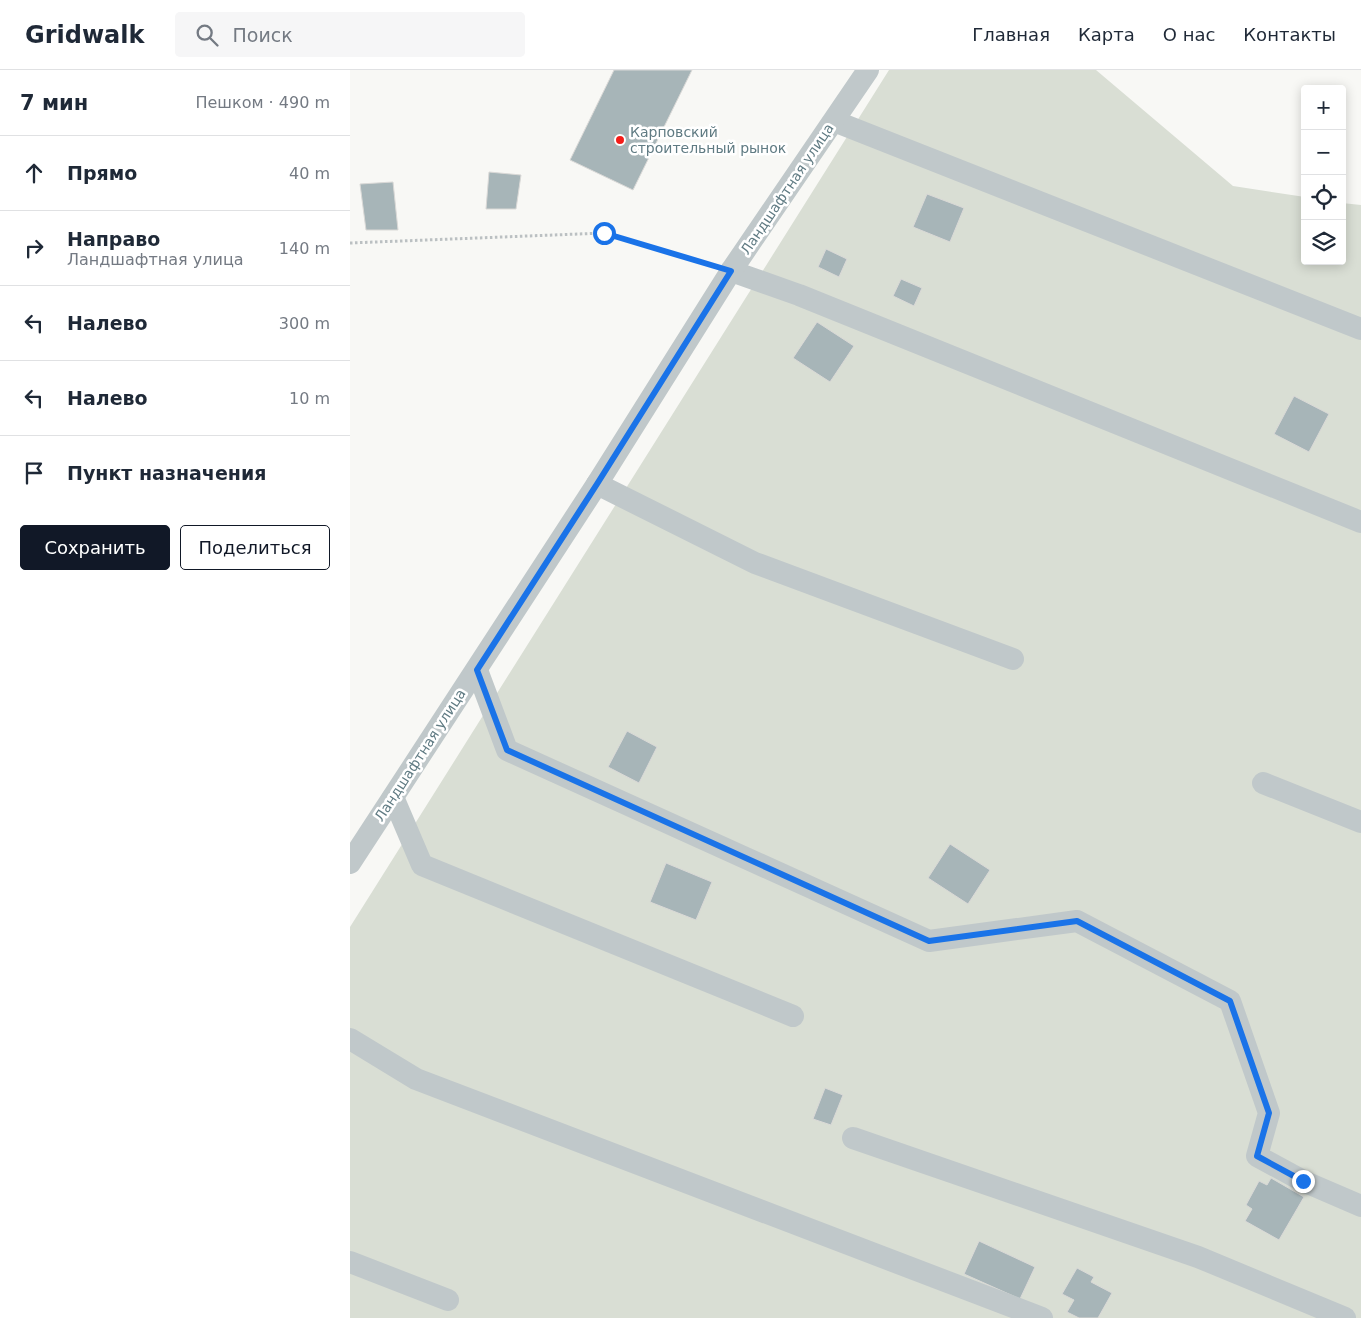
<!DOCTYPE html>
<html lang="ru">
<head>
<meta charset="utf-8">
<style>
  :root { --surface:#fff; --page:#f6f6f7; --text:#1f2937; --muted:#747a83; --line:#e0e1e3; --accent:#111827 }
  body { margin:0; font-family:"DejaVu Sans",sans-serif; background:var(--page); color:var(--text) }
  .controls { position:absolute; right:15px; top:15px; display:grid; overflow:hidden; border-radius:5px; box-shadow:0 2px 12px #0003 }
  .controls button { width:45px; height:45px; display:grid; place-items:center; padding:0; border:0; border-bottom:1px solid var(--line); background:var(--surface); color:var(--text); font:25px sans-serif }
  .stop { position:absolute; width:15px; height:15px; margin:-11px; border:4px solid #1a73e8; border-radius:50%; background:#fff }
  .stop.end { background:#1a73e8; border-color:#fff; box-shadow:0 1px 5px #0008 }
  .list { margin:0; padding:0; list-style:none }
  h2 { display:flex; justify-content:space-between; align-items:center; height:65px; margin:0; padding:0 20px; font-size:21px }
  h2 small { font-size:16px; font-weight:400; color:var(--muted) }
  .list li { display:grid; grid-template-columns:32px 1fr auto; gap:15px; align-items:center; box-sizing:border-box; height:75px; padding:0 20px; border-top:1px solid var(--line) }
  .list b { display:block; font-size:19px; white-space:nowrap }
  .list p { margin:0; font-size:16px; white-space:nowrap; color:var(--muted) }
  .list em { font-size:16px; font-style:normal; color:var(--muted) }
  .actions { display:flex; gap:10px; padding:15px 20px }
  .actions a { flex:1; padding:11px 0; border:1px solid var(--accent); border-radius:5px; text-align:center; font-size:18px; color:var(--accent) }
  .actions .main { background:var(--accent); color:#fff }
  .icon { flex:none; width:28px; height:28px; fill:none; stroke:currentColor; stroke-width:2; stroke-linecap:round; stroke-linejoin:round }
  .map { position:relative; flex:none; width:1011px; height:1248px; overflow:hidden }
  header { display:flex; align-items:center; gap:30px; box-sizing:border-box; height:70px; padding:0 25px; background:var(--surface); border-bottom:1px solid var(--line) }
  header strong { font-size:24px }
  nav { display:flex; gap:28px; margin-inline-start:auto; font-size:18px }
  .search { width:350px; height:45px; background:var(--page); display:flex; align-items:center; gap:12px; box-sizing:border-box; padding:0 18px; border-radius:5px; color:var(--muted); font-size:19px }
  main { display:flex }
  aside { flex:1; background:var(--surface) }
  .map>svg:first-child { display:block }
  .green { fill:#d9ded4 }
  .building { fill:#a7b5b8; stroke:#dad9d7 }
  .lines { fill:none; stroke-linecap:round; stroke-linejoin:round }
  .path { stroke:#bbc0c2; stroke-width:3; stroke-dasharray:2.5 2.5; stroke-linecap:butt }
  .minor { stroke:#c0c8ca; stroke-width:22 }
  .route { stroke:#1a73e8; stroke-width:6 }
  .poi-dot { fill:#f41c19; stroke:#fff; stroke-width:2 }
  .labels { text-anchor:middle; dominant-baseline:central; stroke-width:5; stroke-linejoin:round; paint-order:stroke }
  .poi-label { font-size:14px; fill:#607b83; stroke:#fff; text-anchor:start }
  .street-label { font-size:14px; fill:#607b83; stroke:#fff }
</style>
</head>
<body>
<header>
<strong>Gridwalk</strong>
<div class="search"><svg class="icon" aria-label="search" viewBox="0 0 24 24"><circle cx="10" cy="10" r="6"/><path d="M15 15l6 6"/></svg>Поиск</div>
<nav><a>Главная</a><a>Карта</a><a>О нас</a><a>Контакты</a></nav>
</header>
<main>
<aside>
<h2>7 мин<small>Пешком · 490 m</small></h2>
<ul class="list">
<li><svg class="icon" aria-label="ahead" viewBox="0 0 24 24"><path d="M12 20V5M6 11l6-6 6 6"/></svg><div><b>Прямо</b></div><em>40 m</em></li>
<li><svg class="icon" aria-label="right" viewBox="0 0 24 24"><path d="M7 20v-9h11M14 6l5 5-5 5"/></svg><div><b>Направо</b><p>Ландшафтная улица</p></div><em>140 m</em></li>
<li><svg class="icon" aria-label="left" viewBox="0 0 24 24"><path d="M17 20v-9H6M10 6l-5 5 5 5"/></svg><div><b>Налево</b></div><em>300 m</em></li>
<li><svg class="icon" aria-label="left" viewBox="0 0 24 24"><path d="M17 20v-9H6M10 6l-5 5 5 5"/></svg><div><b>Налево</b></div><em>10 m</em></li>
<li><svg class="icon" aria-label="arrive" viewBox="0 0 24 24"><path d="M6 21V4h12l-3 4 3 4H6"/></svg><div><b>Пункт назначения</b></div></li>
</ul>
<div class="actions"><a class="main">Сохранить</a><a>Поделиться</a></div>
</aside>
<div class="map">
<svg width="1011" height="1248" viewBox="0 0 1011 1248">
  <rect width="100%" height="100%" fill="#f8f8f5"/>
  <path class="green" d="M539,0H746L883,116L955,127V191H992V133L1011,135V1248H0V857Z"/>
  <g class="building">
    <path d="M264,0H342L283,120L220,90Z"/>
    <path d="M139,102L171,105L166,139H136Z"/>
    <path d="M43,112L48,160H16L10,114Z"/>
    <path d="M577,124L614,138L600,172L563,157Z"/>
    <path d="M476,179L497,189L489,207L468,197Z"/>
    <path d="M551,209L572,218L564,236L543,226Z"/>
    <path d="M467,252L504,276L480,312L443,288Z"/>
    <path d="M944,326L979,344L959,382L924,364Z"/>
    <path d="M277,661L307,677L289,713L258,697Z"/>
    <path d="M600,774L640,800L618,834L578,808Z"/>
    <path d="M316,793L362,812L346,850L300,832Z"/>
    <path d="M475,1018L493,1025L481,1055L463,1049Z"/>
    <path d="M921,1108L954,1127L929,1170L895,1151L902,1139L896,1135L909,1111L917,1115Z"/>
    <path d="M629,1171L685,1197L670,1229L614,1204Z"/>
    <path d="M727,1198L744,1207L741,1212L762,1223L748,1248H729L717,1242L724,1230L712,1224Z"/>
  </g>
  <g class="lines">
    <path class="path" d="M0,173L254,163L359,194"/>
    <g class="minor">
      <path d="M484,51L1011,259"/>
      <path d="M381,201L449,225L1011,452"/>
      <path d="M247,414L405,493L663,589"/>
      <path d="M127,600L157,680L579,871L727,851L880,931L919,1043L907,1086L953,1111L1011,1136"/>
      <path d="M913,713L1011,752"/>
      <path d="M43,727L72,795L443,946"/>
      <path d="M0,793L247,414L381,201L518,0"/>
      <path d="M0,969L66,1009L692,1248"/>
      <path d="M503,1068L848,1187L995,1248"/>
      <path d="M0,1192L98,1230"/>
    </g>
  </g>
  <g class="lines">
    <path class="route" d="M254,163L381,201L247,414L127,600L157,680L579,871L727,851L880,931L919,1043L907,1086L953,1111"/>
  </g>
  <circle class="poi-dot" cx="270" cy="70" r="5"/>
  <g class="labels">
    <g class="poi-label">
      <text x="280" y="62">Карповский<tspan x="280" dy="16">строительный рынок</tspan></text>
    </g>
    <g class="street-label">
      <text transform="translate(437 119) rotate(-56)">Ландшафтная улица</text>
      <text transform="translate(70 685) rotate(-57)">Ландшафтная улица</text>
    </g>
  </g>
</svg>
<div class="controls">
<button>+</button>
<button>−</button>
<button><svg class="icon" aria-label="locate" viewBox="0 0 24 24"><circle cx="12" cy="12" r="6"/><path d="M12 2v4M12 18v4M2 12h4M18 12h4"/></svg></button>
<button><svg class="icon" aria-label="layers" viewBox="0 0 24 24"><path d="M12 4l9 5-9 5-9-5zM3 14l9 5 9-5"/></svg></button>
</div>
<div class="stop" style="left:254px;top:163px"></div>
<div class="stop end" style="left:953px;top:1111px"></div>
</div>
</main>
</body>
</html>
